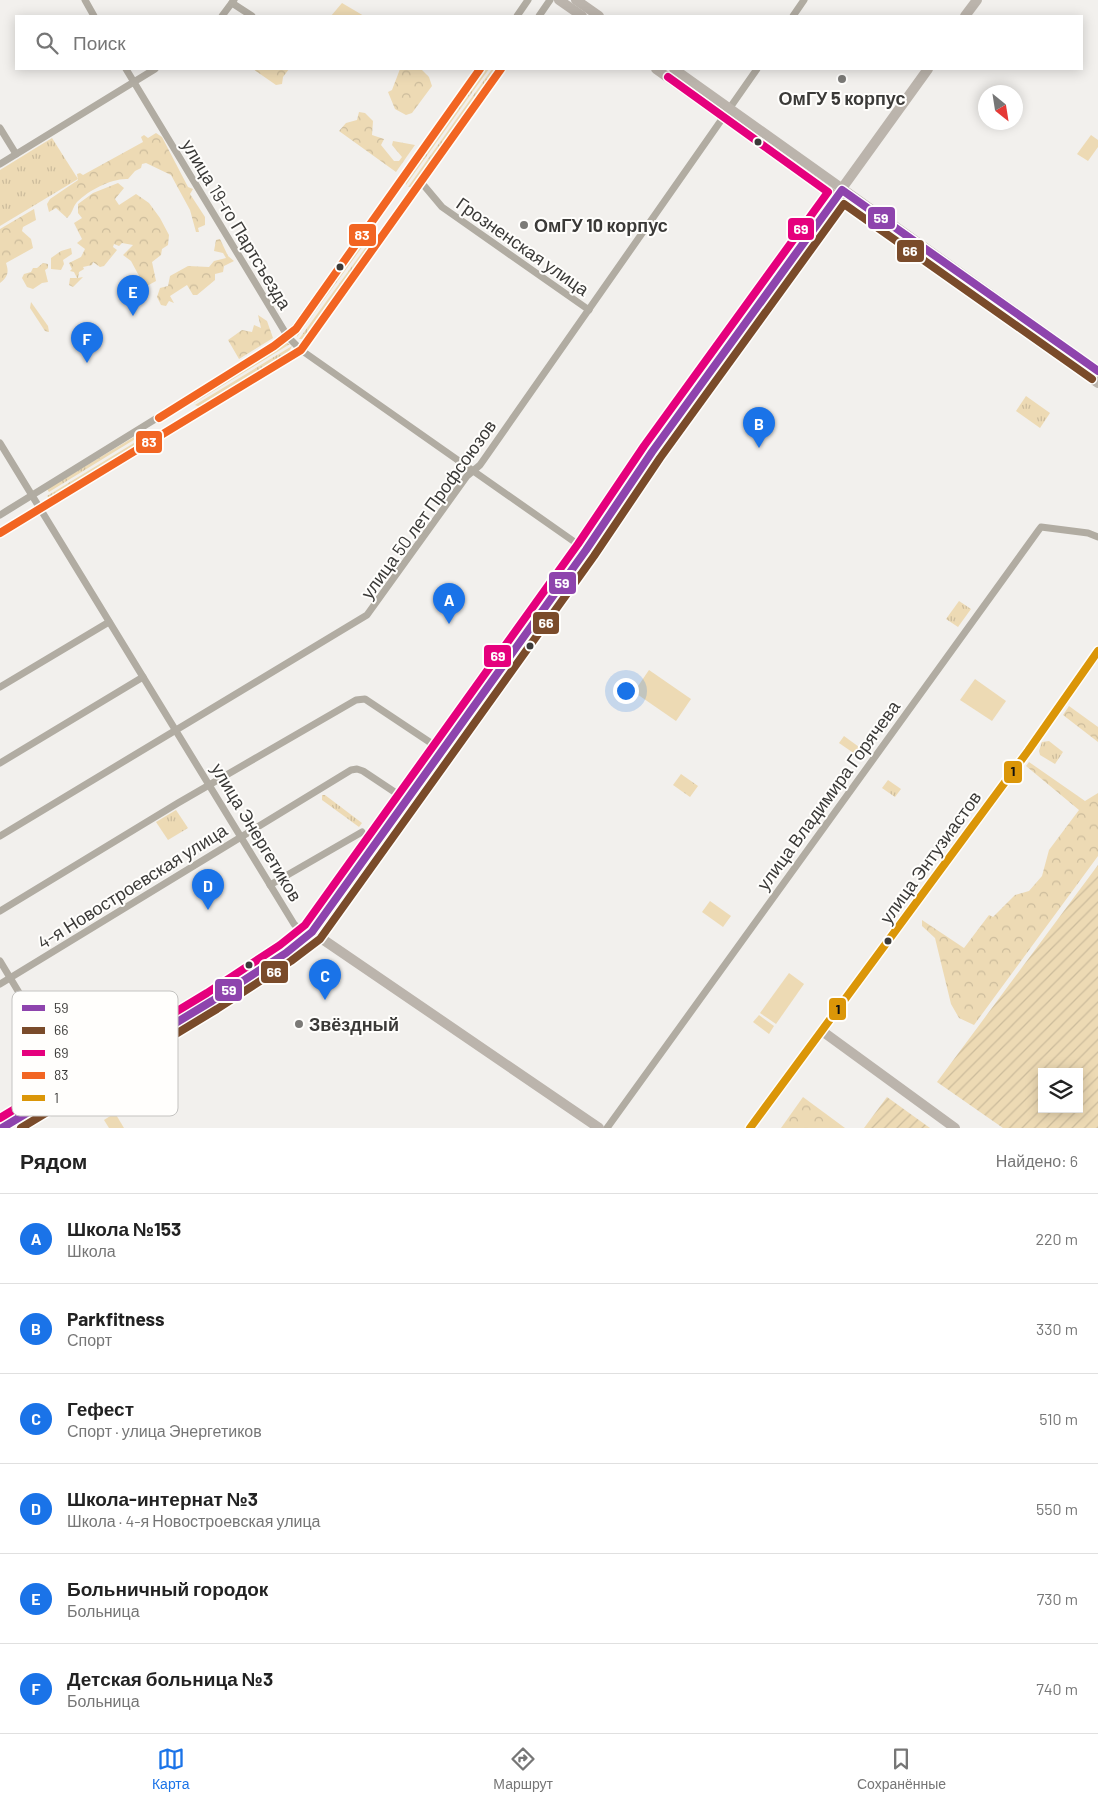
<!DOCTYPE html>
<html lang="ru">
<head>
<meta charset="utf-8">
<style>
  :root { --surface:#fff; --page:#f6f6f6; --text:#222; --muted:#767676; --line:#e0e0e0; --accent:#1a73e8 }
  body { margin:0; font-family:Barlow,sans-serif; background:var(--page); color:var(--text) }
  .controls { position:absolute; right:15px; bottom:15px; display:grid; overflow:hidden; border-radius:0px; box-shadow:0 2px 12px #0003 }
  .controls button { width:45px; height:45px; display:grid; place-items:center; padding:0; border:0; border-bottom:1px solid var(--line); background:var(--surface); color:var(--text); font:25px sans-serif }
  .compass { position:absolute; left:978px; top:85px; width:45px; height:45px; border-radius:50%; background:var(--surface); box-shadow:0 2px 12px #0003; rotate:150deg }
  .you { position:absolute; left:625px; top:690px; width:18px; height:18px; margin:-12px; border:4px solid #fff; border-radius:50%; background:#1a73e8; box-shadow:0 0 0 8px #1a73e833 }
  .badge { display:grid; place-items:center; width:32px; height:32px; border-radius:50%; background:var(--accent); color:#fff; font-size:16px; font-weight:700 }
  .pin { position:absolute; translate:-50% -41px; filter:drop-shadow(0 1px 2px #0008) }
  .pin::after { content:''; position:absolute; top:26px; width:18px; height:15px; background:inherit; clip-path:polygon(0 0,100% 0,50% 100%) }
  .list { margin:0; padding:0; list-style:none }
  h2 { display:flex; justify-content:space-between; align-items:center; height:65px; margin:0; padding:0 20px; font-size:21px }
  h2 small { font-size:16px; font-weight:400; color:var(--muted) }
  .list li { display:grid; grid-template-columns:32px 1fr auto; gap:15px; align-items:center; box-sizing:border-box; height:90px; padding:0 20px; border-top:1px solid var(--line) }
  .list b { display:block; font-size:19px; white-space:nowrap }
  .list p { margin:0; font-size:16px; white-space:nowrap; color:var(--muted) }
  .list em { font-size:16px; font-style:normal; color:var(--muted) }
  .icon { flex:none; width:28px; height:28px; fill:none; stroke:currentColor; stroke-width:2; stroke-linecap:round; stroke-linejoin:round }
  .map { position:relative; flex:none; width:1098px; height:1128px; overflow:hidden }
  .search { position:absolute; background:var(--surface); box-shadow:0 2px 12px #0003; left:15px; right:15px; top:15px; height:55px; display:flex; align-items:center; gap:12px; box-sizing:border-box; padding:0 18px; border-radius:0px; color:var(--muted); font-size:19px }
  .sheet { height:605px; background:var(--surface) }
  nav { display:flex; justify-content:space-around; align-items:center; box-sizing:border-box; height:70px; border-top:1px solid var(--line); background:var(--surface); font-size:14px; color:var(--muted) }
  nav a { display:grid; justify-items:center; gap:2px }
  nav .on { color:var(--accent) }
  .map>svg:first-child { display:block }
  .grass { fill:url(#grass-tufts) }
  .forest { fill:url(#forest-crowns) }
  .garden { fill:url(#garden-furrows); fill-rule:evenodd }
  .pitch { fill:#eddab4 }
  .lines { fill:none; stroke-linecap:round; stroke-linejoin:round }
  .street { stroke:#b1aca2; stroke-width:7 }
  .secondary { stroke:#bbb4ac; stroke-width:10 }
  .bus-1-casing { stroke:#fffefc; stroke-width:11 }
  .bus-2-casing { stroke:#fffefc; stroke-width:11 }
  .bus-3-casing { stroke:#fffefc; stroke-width:11 }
  .bus-4-casing { stroke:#fffefc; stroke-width:11 }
  .bus-5-casing { stroke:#fffefc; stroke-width:11 }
  .bus-1 { stroke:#8e44ad; stroke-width:8 }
  .bus-2 { stroke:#7a4b2a; stroke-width:8 }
  .bus-3 { stroke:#e5007d; stroke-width:8 }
  .bus-4 { stroke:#f26522; stroke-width:8 }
  .bus-5 { stroke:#db9608; stroke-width:8 }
  .poi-dot { fill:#7b7a77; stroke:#fffefc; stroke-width:2 }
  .bus-dot { fill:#3b3a38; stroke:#fffefc; stroke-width:2 }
  .labels { text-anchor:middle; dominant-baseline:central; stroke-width:4; stroke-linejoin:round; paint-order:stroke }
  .poi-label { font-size:18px; font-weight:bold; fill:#3b3a38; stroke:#fffefc; text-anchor:start }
  .street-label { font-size:18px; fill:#3b3a38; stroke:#fffefc }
  .key { fill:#fffefc; stroke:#c4c3c1; stroke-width:1 }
  .key-label { font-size:14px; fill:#3b3a38 }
  .line-badge { stroke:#fffefc; stroke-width:2 }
  .badge-label { font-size:14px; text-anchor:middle; font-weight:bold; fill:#fff }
  .pale-badge-label { font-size:14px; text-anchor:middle; font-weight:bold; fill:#111 }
</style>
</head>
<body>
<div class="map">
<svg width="1098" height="1128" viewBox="0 0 1098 1128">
  <defs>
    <pattern id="grass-tufts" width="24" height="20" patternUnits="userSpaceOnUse" patternTransform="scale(1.25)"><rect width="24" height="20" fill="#eddab4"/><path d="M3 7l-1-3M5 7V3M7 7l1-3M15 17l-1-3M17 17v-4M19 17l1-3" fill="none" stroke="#ccbc9c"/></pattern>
    <pattern id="forest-crowns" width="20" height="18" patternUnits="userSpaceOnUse" patternTransform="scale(1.25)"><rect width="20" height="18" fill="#eddab4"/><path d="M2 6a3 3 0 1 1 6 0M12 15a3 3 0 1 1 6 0" fill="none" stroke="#ccbc9c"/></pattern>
    <pattern id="garden-furrows" width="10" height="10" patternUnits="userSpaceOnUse" patternTransform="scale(1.25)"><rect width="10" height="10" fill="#eddab4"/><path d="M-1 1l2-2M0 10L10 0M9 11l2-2" fill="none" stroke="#ccbc9c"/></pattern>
  </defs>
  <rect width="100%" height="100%" fill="#f2f0ed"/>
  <g class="grass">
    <path d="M485,69H489L406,185L405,182Z"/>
    <path d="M492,69H496L412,187H408Z"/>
    <path d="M52,138L78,179L0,226V170Z"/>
    <path d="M364,239H368L297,337L298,331Z"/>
    <path d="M371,240L369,247L303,339H299Z"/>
    <path d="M286,343L290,344L194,403V400Z"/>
    <path d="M292,346L289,352L200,407L195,405Z"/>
    <path d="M1026,396L1050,413L1040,428L1016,411Z"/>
    <path d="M681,427L686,430L676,445H671L670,441Z"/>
    <path d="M144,431L145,433L49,492L47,489Z"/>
    <path d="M147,435L148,438L49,498L47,496Z"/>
    <path d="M959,601L971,609L958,627L946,619Z"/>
    <path d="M844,736L859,747L855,754L839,743Z"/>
    <path d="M1049,741L1063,752L1055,764L1040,755L1039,751L1042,742Z"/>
    <path d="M681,774L698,786L690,797L673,785Z"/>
    <path d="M888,780L901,789L895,797L882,788Z"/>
    <path d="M322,795H325L362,823L359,827L322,800Z"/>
    <path d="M176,810L188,828L168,840L156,822Z"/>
  </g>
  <g class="forest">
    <path d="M253,69H289L283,77L282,84L276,85Z"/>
    <path d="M400,69H421L429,77L432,86L412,113L406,115L395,109L388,92L392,90Z"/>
    <path d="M359,112L365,113L373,121L372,135L384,139L381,145L394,161H399L402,157L392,145L393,141L415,145L396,172L339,131L346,123L357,120Z"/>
    <path d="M156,133L162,137L188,187L193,189L190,194L205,217V225L198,228L199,232H196L190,210L171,175L146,163L142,164L141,168L135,171L128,179C112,178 89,190 77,202C72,208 73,213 67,218L56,208L49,212L47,204L50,199L78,180L77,174L80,173L83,175L143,142L141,137L144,135L148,138Z"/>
    <path d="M118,183L124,188L115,199L119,205L136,194L149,203L160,218L169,235L168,245L162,249L161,255L152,262L156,281L145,287L131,261L123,255L133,245L122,243L119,246L114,244L113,247L117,250L104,266L100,267L93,262L92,265L83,267L84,269L79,272L78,278L83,277L73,287L69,285L70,278H77L74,272L70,271L72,269L69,263L81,257L85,249L77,243L82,239L74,223L82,218L78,213V204L93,193Z"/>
    <path d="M34,209L36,220L23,227L22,231L31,239L33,248L6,263C9,272 8,277 0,283V229Z"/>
    <path d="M220,239L228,256L234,261L224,266L223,272L215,274V280L197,295H193L187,285L170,296L174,303L169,301L166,306L161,305L157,297L160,288L168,286L170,276L188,266L209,267L214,261L226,258L223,253L214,251L216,240Z"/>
    <path d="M71,248L72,254L63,260L64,264L61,270L51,269V258L61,251Z"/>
    <path d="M43,263L48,264V268L45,270L48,282L42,283L33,289L27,287L22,278L24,274L31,272L33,268H37Z"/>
    <path d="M31,302L48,326L49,332L45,331L30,308Z"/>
    <path d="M258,315L267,321L273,338L239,359L228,340L242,330L252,332L254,325L261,328Z"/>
    <path d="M1069,706L1098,727V742L1063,715Z"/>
    <path d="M1029,762L1085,801L1098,793V856L974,1025L959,1018L951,1004L935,938L922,926V920L964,948L989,915L993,917L1015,895L1029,891L1042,876L1049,850L1079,810L1026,766Z"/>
    <path d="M803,1097L845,1128H781Z"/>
  </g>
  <g class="garden">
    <path d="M1098,865V1128H1003L937,1082ZM1042,1072H1079V1109H1042Z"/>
    <path d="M887,1097L930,1128H864Z"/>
  </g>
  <g class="pitch">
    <path d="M342,3L364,16H331Z"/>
    <path d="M1091,135L1098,140V147L1088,161L1077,154Z"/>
    <path d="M649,670L691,699L676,721L634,692Z"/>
    <path d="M975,679L1006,701L992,721L960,700Z"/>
    <path d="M710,901L731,916L723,927L702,912Z"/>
    <path d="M789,973L804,984L776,1024L760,1013Z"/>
    <path d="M759,1015L774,1026L769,1034L753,1022Z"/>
    <path d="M115,1113L124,1128H109L104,1120Z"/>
  </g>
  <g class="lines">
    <g class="street">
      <path d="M85,0L94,16"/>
      <path d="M232,3L252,16"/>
      <path d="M222,16L234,0"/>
      <path d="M517,16L528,0"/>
      <path d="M539,16L550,0"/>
      <path d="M793,16L804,0"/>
      <path d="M126,69L288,337L301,350L586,550"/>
      <path d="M0,128L16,154"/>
      <path d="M0,164L155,69"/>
      <path d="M421,182L442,207L589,310"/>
      <path d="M0,443L294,924L300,930L312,932"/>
      <path d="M0,515L288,337L480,69"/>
      <path d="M0,533L301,350L501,69"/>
      <path d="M0,687L109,622"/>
      <path d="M0,763L143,677"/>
      <path d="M0,836L367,615L467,476L480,465L757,69"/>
      <path d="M270,885L362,832"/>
      <path d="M0,911L178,803L356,700L365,699L443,751"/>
      <path d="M0,961L74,1084"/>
      <path d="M0,984L351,770L357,769L363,771L408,801"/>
      <path d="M607,1128L1038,531L1041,527L1088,533L1098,537"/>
    </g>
    <g class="secondary">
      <path d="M559,0L582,16"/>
      <path d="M576,0L599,16"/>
      <path d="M965,16L977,0"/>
      <path d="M656,69L1098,383"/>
      <path d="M674,69L1098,371"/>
      <path d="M312,932L599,1128"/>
      <path d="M822,1031L955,1128"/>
      <path d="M2,1128L212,1001L286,953L312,932L405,805L586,550L652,452L928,69"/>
      <path d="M750,1128L1028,751L1098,651"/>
    </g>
    <defs>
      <path id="bus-1" d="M2,1128L212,1001L286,953L312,932L586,550L652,452L842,190L1098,371"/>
      <path id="bus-2" d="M21,1128L217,1009L291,961L320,939L594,556L660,458L844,204L1092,379"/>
      <path id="bus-3" d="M0,1118L207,993L280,945L305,925L578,544L644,446L828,192L668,77"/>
      <g id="bus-4">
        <path d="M159,418L274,346L296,329L480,69"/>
        <path d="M0,533L301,350L501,69"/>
      </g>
      <path id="bus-5" d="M750,1128L1028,751L1098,651"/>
    </defs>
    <use href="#bus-1" class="bus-1-casing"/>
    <use href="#bus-2" class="bus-2-casing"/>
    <use href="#bus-3" class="bus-3-casing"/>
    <use href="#bus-4" class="bus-4-casing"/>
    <use href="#bus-5" class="bus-5-casing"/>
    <use href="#bus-1" class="bus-1"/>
    <use href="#bus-2" class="bus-2"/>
    <use href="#bus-3" class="bus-3"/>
    <use href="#bus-4" class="bus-4"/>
    <use href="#bus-5" class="bus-5"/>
  </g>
  <g class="poi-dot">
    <circle cx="842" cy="79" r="5"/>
    <circle cx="524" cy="225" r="5"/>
    <circle cx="299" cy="1024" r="5"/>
  </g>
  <g class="bus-dot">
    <circle cx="758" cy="142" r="4.5"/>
    <circle cx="340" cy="267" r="4.5"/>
    <circle cx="530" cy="646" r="4.5"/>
    <circle cx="888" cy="941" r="4.5"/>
    <circle cx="249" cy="965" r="4.5"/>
  </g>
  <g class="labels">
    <g class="poi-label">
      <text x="842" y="98" text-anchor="middle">ОмГУ 5 корпус</text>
      <text x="534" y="225">ОмГУ 10 корпус</text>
      <text x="309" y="1024">Звёздный</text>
    </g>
    <g class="street-label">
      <text transform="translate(237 224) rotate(59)">улица 19-го Партсъезда</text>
      <text transform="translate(523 246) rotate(35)">Грозненская улица</text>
      <text transform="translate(428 509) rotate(-54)">улица 50 лет Профсоюзов</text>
      <text transform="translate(828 795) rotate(-54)">улица Владимира Горячева</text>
      <text transform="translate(257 832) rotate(59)">улица Энергетиков</text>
      <text transform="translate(930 857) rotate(-54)">улица Энтузиастов</text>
      <text transform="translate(132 886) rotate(-32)">4-я Новостроевская улица</text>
    </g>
  </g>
  <rect x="12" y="991" width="166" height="125" rx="8" class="key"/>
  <rect x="22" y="1005" width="23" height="6" fill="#8e44ad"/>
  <rect x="22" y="1027" width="23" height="7" fill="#7a4b2a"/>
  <rect x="22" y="1050" width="23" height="6" fill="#e5007d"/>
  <rect x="22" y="1072" width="23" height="7" fill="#f26522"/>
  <rect x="22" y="1095" width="23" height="6" fill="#db9608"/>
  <g class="key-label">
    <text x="54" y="1013">59</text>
    <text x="54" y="1035">66</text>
    <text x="54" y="1058">69</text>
    <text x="54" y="1080">83</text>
    <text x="54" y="1103">1</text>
  </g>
  <g class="line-badge">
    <rect x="867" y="206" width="29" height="24" rx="5" fill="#8e44ad"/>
    <rect x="787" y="217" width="28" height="24" rx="5" fill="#e5007d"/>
    <rect x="348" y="223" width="29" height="24" rx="5" fill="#f26522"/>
    <rect x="896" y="239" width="29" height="24" rx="5" fill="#7a4b2a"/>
    <rect x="135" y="430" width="28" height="24" rx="5" fill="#f26522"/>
    <rect x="548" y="571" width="29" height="24" rx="5" fill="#8e44ad"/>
    <rect x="532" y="611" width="28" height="24" rx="5" fill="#7a4b2a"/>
    <rect x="483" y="644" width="29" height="24" rx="5" fill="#e5007d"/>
    <rect x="1003" y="760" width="20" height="24" rx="5" fill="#db9608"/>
    <rect x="260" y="960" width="29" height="24" rx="5" fill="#7a4b2a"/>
    <rect x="214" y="978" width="29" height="24" rx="5" fill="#8e44ad"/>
    <rect x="828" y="997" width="19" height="24" rx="5" fill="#db9608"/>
  </g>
  <g class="badge-label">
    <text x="881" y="223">59</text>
    <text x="801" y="234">69</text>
    <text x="362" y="240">83</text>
    <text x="910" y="256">66</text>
    <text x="149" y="447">83</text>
    <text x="562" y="588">59</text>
    <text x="546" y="628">66</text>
    <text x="498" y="661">69</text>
    <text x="274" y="977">66</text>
    <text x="229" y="995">59</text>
  </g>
  <g class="pale-badge-label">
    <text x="1013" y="776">1</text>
    <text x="838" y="1014">1</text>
  </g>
</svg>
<div class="controls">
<button><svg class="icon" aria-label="layers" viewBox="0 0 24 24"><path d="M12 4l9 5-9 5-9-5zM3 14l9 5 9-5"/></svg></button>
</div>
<svg class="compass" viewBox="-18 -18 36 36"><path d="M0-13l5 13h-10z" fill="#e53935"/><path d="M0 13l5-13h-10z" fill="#767676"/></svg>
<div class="you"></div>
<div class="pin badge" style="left:449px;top:624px">A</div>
<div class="pin badge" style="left:759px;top:448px">B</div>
<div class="pin badge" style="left:325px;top:1000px">C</div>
<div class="pin badge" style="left:208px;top:910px">D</div>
<div class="pin badge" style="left:133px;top:316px">E</div>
<div class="pin badge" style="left:87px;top:363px">F</div>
<div class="search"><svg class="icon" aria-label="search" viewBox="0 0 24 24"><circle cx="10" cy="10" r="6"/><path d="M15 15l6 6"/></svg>Поиск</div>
</div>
<section class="sheet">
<h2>Рядом<small>Найдено: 6</small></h2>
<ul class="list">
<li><span class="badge">A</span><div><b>Школа №153</b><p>Школа</p></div><em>220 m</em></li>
<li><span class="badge">B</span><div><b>Parkfitness</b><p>Спорт</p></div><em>330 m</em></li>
<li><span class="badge">C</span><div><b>Гефест</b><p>Спорт · улица Энергетиков</p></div><em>510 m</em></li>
<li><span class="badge">D</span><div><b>Школа-интернат №3</b><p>Школа · 4-я Новостроевская улица</p></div><em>550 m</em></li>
<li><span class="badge">E</span><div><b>Больничный городок</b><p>Больница</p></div><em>730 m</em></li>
<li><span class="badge">F</span><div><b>Детская больница №3</b><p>Больница</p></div><em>740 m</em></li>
</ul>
</section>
<nav>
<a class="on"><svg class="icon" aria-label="map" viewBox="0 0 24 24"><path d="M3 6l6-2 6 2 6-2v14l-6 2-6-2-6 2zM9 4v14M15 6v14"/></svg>Карта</a>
<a><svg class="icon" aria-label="directions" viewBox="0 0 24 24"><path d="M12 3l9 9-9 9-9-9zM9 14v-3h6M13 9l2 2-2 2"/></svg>Маршрут</a>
<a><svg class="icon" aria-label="saved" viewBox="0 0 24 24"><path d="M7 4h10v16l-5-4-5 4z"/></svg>Сохранённые</a>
</nav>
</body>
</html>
